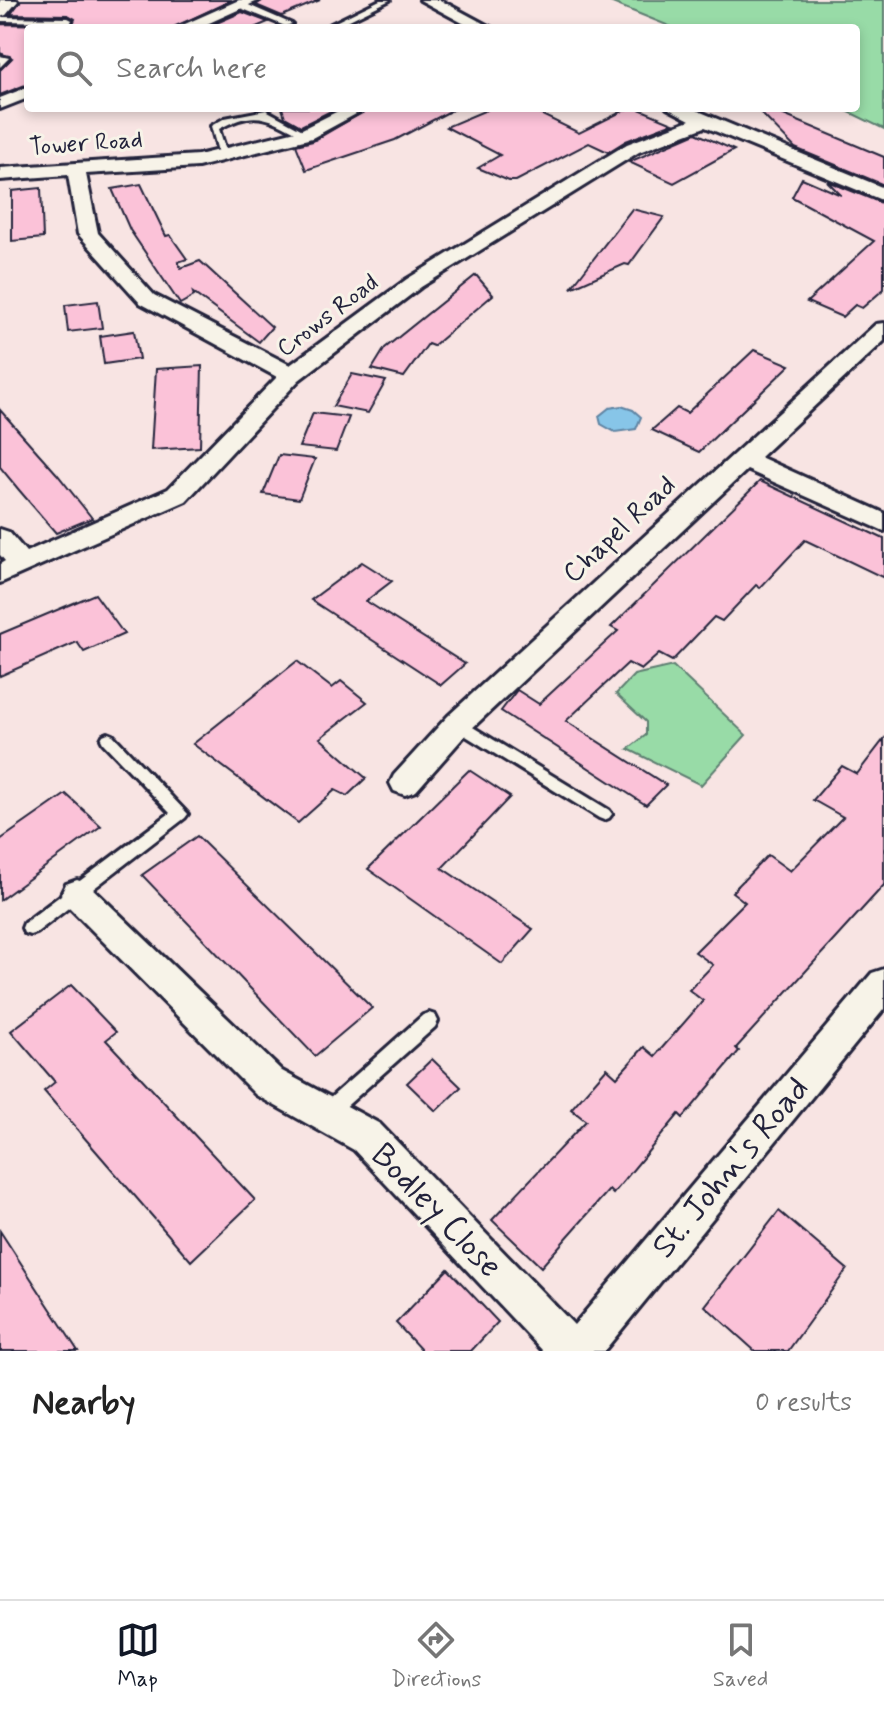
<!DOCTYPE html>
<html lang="en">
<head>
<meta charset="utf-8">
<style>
  :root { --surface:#fff; --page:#f6f6f6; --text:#222; --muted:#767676; --line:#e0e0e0; --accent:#111827 }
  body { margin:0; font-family:Mynerve,sans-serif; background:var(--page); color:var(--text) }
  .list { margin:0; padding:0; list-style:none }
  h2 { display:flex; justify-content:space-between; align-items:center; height:104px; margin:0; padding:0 32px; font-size:34px }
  h2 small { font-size:26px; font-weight:400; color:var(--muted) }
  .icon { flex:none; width:44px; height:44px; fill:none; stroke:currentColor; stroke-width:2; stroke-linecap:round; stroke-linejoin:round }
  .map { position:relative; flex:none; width:884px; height:1351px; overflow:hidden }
  .search { position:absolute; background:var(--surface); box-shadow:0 4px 12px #0003; left:24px; right:24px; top:24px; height:88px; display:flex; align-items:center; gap:20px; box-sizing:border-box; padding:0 28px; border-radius:8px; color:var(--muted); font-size:30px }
  .sheet { height:248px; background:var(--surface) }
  nav { display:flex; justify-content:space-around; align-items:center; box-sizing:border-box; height:112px; border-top:2px solid var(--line); background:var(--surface); font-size:22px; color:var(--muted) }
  nav a { display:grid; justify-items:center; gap:4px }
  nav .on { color:var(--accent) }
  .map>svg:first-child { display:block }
  .green { fill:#98dba7; stroke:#5d7e71; stroke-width:2 }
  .water { fill:#87c5e8; stroke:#5f84a3; stroke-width:2 }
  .building { fill:#fbc2d8; stroke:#22223b; stroke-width:2 }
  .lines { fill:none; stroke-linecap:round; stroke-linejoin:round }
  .service-casing { stroke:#22223b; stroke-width:6 }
  .minor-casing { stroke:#22223b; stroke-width:6 }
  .service { fill:#f7f3e8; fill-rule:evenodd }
  .minor { fill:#f7f3e8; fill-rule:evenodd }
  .labels { text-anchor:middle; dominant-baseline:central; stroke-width:6; stroke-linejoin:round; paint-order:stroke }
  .far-street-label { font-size:24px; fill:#22223b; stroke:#f7f3e8 }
  .street-label { font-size:28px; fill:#22223b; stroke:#f7f3e8 }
  .near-street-label { font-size:34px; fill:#22223b; stroke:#f7f3e8 }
</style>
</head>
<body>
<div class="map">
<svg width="884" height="1351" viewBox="0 0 884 1351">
  <rect width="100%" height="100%" fill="#f8e4e3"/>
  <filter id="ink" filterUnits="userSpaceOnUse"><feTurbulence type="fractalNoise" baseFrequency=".0125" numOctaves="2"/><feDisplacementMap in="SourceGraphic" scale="16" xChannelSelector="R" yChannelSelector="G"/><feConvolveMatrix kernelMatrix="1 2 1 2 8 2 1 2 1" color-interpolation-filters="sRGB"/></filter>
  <g filter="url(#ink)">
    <g class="green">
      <path d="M605,0H884V129L841,108H856V28H674Z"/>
      <path d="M673,666L746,735L701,785L628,749L646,735V722L616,694L634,675Z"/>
    </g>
    <path class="water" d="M621,406L633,410L641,417L636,429L615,432L601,424L599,416L609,408Z"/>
    <g class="building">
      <path d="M21,0H232L173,28H71L75,19L68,15L11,14Z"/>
      <path d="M263,0H320L282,16L256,5Z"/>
      <path d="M242,12L268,22L254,28H205Z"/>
      <path d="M0,24L58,25L57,28H28V84L0,95V70L12,58L0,53Z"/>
      <path d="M282,108H337L301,126L285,117Z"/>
      <path d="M370,108H456L395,140L306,170L296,145L313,141Z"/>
      <path d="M491,108H528L579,133L629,108H637L673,123L626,141L608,152L589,143L516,181H509L478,168L500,155L446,127Z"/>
      <path d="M756,108H767L884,157V185L795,148Z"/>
      <path d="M696,133L734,150L674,183L629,162Z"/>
      <path d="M802,178L841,195L827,181L884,204V289L862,308L855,305L842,317L807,302L874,241L792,197Z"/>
      <path d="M141,184L166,236L170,235L187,259L178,262L181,268L200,261L272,327L259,342L193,293L194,296L180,304L130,230L112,189Z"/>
      <path d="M41,188L43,238L12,241V191Z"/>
      <path d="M632,209L664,217L629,265L625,264L571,288Z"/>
      <path d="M476,275L493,295L433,346L428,344L404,377L372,369L385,348Z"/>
      <path d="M98,301L102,328L68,332L65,305Z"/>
      <path d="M134,331L139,359L104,364L100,336Z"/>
      <path d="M754,350L790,365L699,452L652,430L677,408L687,413Z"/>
      <path d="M202,366L200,447L151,450L156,369Z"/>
      <path d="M352,374L386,381L368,413L333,406Z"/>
      <path d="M0,410L57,474L92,518L56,533L19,490L0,467Z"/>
      <path d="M313,413L349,417L336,451L299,447Z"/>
      <path d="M279,455L315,459L299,499L263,494Z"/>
      <path d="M760,481L884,539V578L805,540L760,588L756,585L722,621L714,617L672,661L659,654L641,670L628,663L566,721L666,785L646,805L501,711L517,690L539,704L618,631L611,627Z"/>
      <path d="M362,562L392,581L366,601L465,664L441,685L311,600Z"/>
      <path d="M95,594L124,634L84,652L77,642L0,676V634Z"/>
      <path d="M297,661L332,688L341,681L367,702L320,738L366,778L347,796L335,790L298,823L193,744Z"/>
      <path d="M884,739V885L736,1048L739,1051L683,1118L679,1114L613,1194L609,1190L541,1267L492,1220L586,1121L571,1109L607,1068L617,1077L644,1047L655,1056L703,1001L689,990L713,965L695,952L745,902L732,892L768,855L790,871L843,817L813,800L842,766L857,774Z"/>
      <path d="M469,770L510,797L442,868L533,929L502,964L368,869Z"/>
      <path d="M66,794L101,826L0,900V840Z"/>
      <path d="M197,836L372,1008L315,1056L142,875Z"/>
      <path d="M71,985L116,1032L106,1040L255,1200L191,1261L44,1091L55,1082L11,1031Z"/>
      <path d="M432,1059L461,1087L436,1111L407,1083Z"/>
      <path d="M779,1211L847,1269L788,1351H755L705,1306Z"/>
      <path d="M0,1231L78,1351H0Z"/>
      <path d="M448,1269L498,1322L471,1351H422L396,1323Z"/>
    </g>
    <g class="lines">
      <defs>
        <g id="service">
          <path d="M380,0H390L333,28H323Z"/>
          <path d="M238,3H244L292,24L285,26L238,7Z"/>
          <path d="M0,17L68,18L72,20L68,28H60L63,22L0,21Z"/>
          <path d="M0,56L9,58L0,67Z"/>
          <path d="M266,110L310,134L303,136C269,118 256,108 219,129L228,157L220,159L211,126L225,118Z"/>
          <path d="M458,718L609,810L612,814L609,818L604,820L599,818L453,728L451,724L453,720Z"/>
          <path d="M108,733L113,735L188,814L185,818L36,933L30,935L24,933L22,928L24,923L170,813L103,743L101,739L103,735Z"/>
          <path d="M429,1013L435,1015L438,1021L435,1027L331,1120L325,1123L319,1120L316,1114L319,1108L423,1015Z"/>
        </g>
        <g id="minor">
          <path d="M0,0H17L18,1L6,15L0,17Z"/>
          <path d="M239,0H260L198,28H176Z"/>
          <path d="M420,0H440L492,28H472Z"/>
          <path d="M28,87V98L0,109V98Z"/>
          <path d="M344,108H367L312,138L198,167L86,174L98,233L154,295L290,365L407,279L627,144L690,120L667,108H691L884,188V201L705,127L639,152L421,287L299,380L186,501L0,583V564L5,561L0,555V529L9,532L26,552L168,489L277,377L140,303L78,234L68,175L0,180V168L198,155L300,130Z"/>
          <path d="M884,323V341L760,457L884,513V531L747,470L468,732L416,791L405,795L394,791L390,783L394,775L448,716L876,324Z"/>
          <path d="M77,880L88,884L282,1071L380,1124L574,1325L872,973L884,969V1009L604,1351H543L354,1150L256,1095L66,904L61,894L66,884Z"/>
        </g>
      </defs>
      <use href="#service" class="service-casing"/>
      <use href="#minor" class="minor-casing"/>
      <use href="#service" class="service"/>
      <use href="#minor" class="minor"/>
    </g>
  </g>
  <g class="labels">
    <g class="far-street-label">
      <text transform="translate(86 144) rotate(-4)">Tower Road</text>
      <text transform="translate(328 316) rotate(-37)">Crows Road</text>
    </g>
    <g class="street-label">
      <text transform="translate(620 530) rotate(-43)">Chapel Road</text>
    </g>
    <g class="near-street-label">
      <text transform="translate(731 1168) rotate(-50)">St. John's Road</text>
      <text transform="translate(436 1211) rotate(46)">Bodley Close</text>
    </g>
  </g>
</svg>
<div class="search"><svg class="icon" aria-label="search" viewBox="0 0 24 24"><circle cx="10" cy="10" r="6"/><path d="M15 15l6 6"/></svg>Search here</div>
</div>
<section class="sheet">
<h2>Nearby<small>0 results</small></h2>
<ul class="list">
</ul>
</section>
<nav>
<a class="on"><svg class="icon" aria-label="map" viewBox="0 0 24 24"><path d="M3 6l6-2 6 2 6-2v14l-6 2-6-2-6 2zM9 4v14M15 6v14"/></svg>Map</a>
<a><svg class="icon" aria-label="directions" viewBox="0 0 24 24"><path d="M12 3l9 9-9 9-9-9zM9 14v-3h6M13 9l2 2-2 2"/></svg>Directions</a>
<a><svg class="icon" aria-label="saved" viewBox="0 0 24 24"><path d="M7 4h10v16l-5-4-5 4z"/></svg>Saved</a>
</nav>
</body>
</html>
